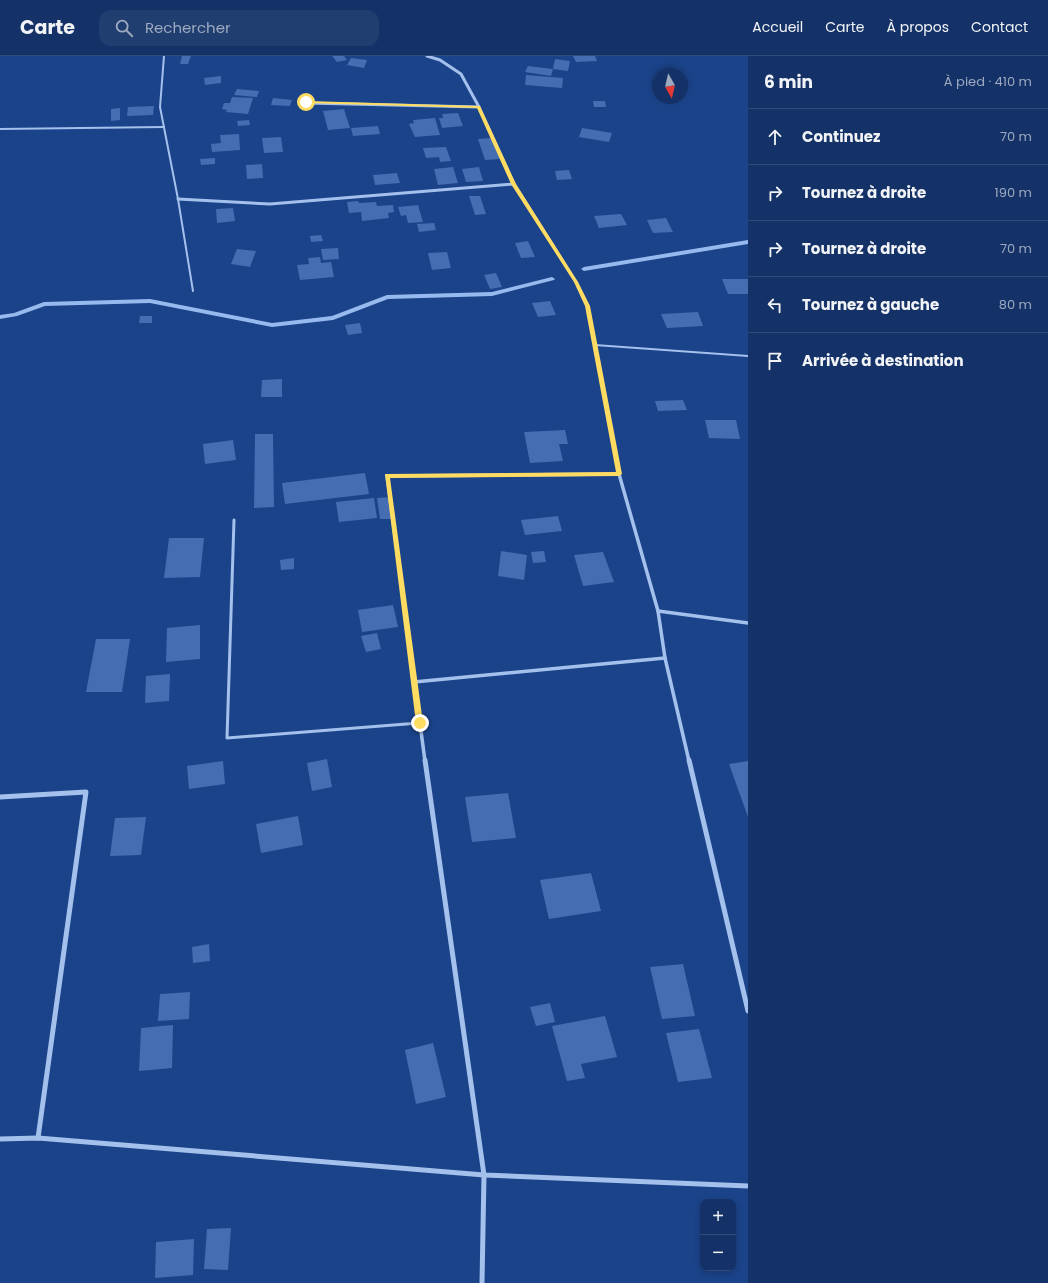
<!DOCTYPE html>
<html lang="fr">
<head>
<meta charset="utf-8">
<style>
  :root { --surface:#143267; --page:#213e70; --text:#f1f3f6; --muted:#9daac0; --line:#334d7b }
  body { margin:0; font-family:Poppins,sans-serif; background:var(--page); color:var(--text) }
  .controls { position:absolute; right:12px; bottom:12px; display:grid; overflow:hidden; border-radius:8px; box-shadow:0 2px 6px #0003 }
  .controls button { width:36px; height:36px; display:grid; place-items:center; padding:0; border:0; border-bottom:1px solid var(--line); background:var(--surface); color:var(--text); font:20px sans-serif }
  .compass { position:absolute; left:652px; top:12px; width:36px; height:36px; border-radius:50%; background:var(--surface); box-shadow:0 2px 6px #0003; rotate:172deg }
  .stop { position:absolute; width:12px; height:12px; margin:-9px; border:3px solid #fedb61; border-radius:50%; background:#fff }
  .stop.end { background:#fedb61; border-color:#fff; box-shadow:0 1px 4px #0008 }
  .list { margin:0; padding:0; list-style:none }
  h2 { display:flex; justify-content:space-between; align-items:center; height:52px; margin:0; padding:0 16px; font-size:17px }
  h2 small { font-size:13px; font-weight:400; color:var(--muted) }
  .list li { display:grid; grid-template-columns:26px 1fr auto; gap:12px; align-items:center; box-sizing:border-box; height:56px; padding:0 16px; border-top:1px solid var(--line) }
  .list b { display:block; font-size:15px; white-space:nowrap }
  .list em { font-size:13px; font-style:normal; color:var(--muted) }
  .icon { flex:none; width:22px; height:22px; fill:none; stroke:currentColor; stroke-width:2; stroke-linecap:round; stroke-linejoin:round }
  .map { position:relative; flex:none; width:748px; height:1227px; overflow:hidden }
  header { display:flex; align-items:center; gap:24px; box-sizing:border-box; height:56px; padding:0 20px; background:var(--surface); border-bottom:1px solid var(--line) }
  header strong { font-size:19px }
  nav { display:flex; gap:22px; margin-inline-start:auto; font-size:14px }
  .search { width:280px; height:36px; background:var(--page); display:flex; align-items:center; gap:10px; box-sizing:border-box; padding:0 14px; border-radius:12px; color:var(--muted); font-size:15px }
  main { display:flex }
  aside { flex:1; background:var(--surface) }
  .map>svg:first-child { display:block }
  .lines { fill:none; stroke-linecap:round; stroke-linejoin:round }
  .stream { fill:#97baee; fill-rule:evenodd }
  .building { fill:#446db2 }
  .lane-far1 { stroke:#a4c0ec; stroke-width:2 }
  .lane { stroke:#a4c0ec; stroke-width:3 }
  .street-far2 { stroke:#a4c0ec; stroke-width:3 }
  .street-far1 { stroke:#a4c0ec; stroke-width:3.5 }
  .street { stroke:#a4c0ec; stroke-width:5 }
  .route { fill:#fedb61 }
</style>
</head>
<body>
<header>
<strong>Carte</strong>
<div class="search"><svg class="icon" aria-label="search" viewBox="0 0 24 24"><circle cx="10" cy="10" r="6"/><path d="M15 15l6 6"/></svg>Rechercher</div>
<nav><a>Accueil</a><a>Carte</a><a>À propos</a><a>Contact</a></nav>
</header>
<main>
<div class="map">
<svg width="748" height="1227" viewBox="0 0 748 1227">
  <rect width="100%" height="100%" fill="#1b4389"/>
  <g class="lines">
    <g class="stream">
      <path d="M748,184V188L584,215L581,213L584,211Z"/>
      <path d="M552,221L555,223L554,224L492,240L388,243L333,264L272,271L150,247L45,250L17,260L0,263V259L14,257L44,246L150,243L272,267L332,260L387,239L492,236Z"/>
    </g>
  </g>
  <g class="building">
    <path d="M182,0H191L188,8H180Z"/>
    <path d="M332,0H344L347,4L337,6Z"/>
    <path d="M573,0H595L597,5L576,6Z"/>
    <path d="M351,2L367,4L364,12L347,9Z"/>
    <path d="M555,3L570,5L568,15L553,13Z"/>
    <path d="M528,10L553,13L551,20L525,16Z"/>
    <path d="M526,19L563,22L562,32L525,29Z"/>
    <path d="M221,20V27L205,29L204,22Z"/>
    <path d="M237,33L259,35L257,41L234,39Z"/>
    <path d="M232,41L253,42L248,58L226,56L227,54L222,53L224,47H230Z"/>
    <path d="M273,42L292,44L290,50L271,49Z"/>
    <path d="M593,45H605L606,51H594Z"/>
    <path d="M154,50L153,59L127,60L128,51Z"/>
    <path d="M120,52V64L111,65V53Z"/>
    <path d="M344,53L350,72L328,74L323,55Z"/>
    <path d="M458,57L463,70L442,72L439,62H443L442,58Z"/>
    <path d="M435,62L440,79L415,81L409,68L414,67L413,64Z"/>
    <path d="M249,64L250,69L238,70L237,65Z"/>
    <path d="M378,70L380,78L353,80L351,72Z"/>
    <path d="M582,72L612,77L609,86L579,81Z"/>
    <path d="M239,78L240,94L212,96L211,88L221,87L220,79Z"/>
    <path d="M281,81L283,96L264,97L262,82Z"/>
    <path d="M492,82L500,103L485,104L478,83Z"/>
    <path d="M446,91L451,105L440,106L439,101L426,102L423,92Z"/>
    <path d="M215,102V108L201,109L200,103Z"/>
    <path d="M262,108L263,122L247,123L246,109Z"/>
    <path d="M453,111L458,127L438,129L434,113Z"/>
    <path d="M479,111L483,125L466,126L462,113Z"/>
    <path d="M569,114L572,123L557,124L555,115Z"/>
    <path d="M397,117L400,127L375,129L373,119Z"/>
    <path d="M469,140H480L486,158L475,159Z"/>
    <path d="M358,145L359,147L376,146L377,150L393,149L394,156L388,157L389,162L362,165L361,156L349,157L347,146Z"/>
    <path d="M418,149L423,166L408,167L406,159L401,160L398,151Z"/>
    <path d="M233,152L235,165L217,167L216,153Z"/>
    <path d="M621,158L627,169L599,172L594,160Z"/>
    <path d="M666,162L673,176L653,177L647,164Z"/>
    <path d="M434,167L436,174L419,176L417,168Z"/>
    <path d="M321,179L323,185L311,186L310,180Z"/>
    <path d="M528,185L535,201L521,202L515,187Z"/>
    <path d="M338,192L339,203L323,204L321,193Z"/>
    <path d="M237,193L256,195L250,211L231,208Z"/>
    <path d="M447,196L451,212L432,214L428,197Z"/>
    <path d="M320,201L321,207L331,206L334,221L300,224L297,209L309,208L308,202Z"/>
    <path d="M496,217L502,231L490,233L484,219Z"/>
    <path d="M722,223H748V238H728Z"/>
    <path d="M550,245L556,259L538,261L532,247Z"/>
    <path d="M698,256L703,270L667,272L661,258Z"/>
    <path d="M140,260H152V267H139Z"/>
    <path d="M360,267L362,277L348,279L345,269Z"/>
    <path d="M282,323V341H261L262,324Z"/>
    <path d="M683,344L687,354L658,355L655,345Z"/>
    <path d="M705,364H736L740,383L709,382Z"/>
    <path d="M565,374L568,388H559L563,405L530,407L524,376Z"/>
    <path d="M255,378H273L274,451L254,452Z"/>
    <path d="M233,384L236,404L205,408L203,388Z"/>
    <path d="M365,417L369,438L285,448L282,427Z"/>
    <path d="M390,441L392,463H380L377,442Z"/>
    <path d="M374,442L377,462L339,466L336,446Z"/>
    <path d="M558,460L562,475L525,479L521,464Z"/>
    <path d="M169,482H204L200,521L164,522Z"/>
    <path d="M501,495L527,499L524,524L498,520Z"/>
    <path d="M544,495L546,506L533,507L531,496Z"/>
    <path d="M603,496L614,526L583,530L574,499Z"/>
    <path d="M294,502V513L281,514L280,504Z"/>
    <path d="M393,549L398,571L362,576L358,554Z"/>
    <path d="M200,569V603L166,606L167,572Z"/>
    <path d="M377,577L381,593L366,596L361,580Z"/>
    <path d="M96,583H130L122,636H86Z"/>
    <path d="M170,618L169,645L145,647L146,620Z"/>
    <path d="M327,703L332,731L312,735L307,707Z"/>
    <path d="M223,705L225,728L189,733L187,710Z"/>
    <path d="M748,705V761L729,708Z"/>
    <path d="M508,737L516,782L472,786L465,741Z"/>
    <path d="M298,760L303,789L261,797L256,768Z"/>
    <path d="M146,761L141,799L110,800L115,762Z"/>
    <path d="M591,817L601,855L549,863L540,824Z"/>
    <path d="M209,888L210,905L193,907L192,891Z"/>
    <path d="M683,908L695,960L662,963L650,911Z"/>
    <path d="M190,936L189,963L158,965L160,938Z"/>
    <path d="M550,947L555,966L536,970L530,951Z"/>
    <path d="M605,960L617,1001L581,1008L585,1022L567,1025L552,970Z"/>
    <path d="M173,969L172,1012L139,1015L141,972Z"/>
    <path d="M699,973L712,1022L678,1026L666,977Z"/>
    <path d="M433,987L446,1041L416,1048L405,994Z"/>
    <path d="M231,1172L228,1214L204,1213L207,1173Z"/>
    <path d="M194,1183L193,1219L155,1222L156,1186Z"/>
  </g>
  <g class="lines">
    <g class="lane-far1">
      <path d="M164,0L160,51L178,143L193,235"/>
      <path d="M0,73L164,71"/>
      <path d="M595,289L748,300"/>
    </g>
    <path class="lane" d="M234,464L227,682L419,667"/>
    <g class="street-far2">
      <path d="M427,0L440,4L461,18L479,51L514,128L576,226L588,251L598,305"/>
      <path d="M306,47L479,51"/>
      <path d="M178,143L270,148L514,128"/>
    </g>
    <g class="street-far1">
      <path d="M598,304L619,418L658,555L665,602L689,705"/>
      <path d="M658,555L748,567"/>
      <path d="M414,626L665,602"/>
      <path d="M425,705L387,420L619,418"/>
    </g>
    <g class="street">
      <path d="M425,704L484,1119L482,1227"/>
      <path d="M689,704L748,955"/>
      <path d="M0,741L86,736L38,1082"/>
      <path d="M0,1083L38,1082L484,1119L748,1130"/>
    </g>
  </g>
  <path class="route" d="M306,45L480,50L516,128L578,226L590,250L622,418L619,420L390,422L423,667L420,670L416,667L385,418L616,416L585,250L574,226L511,128L477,52L305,47Z"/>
</svg>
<div class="controls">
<button>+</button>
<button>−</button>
</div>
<svg class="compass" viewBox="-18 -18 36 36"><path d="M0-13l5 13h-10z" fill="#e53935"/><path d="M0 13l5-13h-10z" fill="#9daac0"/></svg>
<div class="stop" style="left:306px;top:46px"></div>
<div class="stop end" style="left:420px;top:667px"></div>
</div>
<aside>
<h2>6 min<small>À pied · 410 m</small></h2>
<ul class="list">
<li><svg class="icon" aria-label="ahead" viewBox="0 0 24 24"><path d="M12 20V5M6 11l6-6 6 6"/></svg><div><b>Continuez</b></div><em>70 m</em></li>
<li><svg class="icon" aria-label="right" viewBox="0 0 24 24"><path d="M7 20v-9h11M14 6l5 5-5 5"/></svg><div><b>Tournez à droite</b></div><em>190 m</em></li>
<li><svg class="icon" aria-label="right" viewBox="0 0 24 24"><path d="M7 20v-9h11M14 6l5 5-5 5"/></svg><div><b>Tournez à droite</b></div><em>70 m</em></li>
<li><svg class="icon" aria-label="left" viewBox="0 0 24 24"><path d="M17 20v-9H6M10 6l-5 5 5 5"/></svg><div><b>Tournez à gauche</b></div><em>80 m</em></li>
<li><svg class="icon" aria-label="arrive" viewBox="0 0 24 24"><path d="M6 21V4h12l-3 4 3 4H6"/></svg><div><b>Arrivée à destination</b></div></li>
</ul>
</aside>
</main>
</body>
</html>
